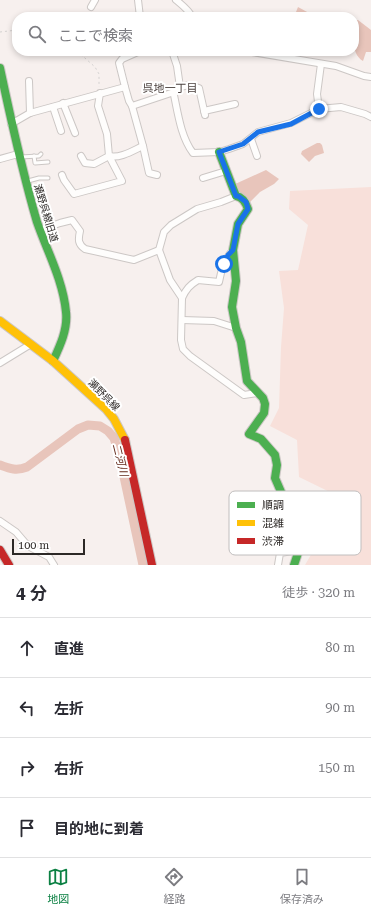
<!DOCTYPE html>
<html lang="ja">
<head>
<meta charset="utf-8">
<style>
  :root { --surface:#fff; --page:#f2f2f3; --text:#2b2b33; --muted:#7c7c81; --line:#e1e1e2; --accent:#0b8043 }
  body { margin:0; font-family:"Roboto Serif","Noto Sans JP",serif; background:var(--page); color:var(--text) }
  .scale { position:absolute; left:12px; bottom:10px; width:73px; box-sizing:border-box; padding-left:4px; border:2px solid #2c2826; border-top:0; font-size:11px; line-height:14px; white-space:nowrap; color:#2c2826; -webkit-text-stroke:3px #fff; paint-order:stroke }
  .stop { position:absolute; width:12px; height:12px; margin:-9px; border:3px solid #1a73e8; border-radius:50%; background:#fff }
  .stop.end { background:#1a73e8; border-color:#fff; box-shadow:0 1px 4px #0008 }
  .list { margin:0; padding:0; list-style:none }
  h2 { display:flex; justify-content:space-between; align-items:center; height:52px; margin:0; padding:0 16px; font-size:17px }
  h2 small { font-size:13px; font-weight:400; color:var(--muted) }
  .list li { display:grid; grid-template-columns:26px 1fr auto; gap:12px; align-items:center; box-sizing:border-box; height:60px; padding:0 16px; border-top:1px solid var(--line) }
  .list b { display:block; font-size:15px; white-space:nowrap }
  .list em { font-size:13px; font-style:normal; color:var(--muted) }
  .icon { flex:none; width:22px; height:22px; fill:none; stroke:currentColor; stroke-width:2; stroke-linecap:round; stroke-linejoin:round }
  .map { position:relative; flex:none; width:371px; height:565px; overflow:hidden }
  .search { position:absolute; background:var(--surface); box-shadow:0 2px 6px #0003; left:12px; right:12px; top:12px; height:44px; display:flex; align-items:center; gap:10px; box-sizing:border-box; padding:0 14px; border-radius:16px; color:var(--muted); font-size:15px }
  .sheet { height:292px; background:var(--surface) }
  nav { display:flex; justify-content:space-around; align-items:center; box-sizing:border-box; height:56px; border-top:1px solid var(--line); background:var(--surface); font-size:11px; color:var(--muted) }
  nav a { display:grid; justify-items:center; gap:2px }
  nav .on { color:var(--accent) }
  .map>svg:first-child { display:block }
  .green { fill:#f8e0da }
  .water { fill:#e8c5bb }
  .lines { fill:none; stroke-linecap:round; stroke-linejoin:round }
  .river { stroke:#e8c5bb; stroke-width:9 }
  .lane-casing { stroke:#ccc7c5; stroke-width:5 }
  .street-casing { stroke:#ccc7c5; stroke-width:8 }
  .fast-casing { stroke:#ccc7c5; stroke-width:10 }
  .slow-casing { stroke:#ccc7c5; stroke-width:10 }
  .jam-casing { stroke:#ccc7c5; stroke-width:10 }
  .path { stroke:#d3d1d0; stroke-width:1; stroke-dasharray:2 3; stroke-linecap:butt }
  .lane { stroke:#fefdfc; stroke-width:3 }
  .street { stroke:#fefdfc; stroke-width:6 }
  .fast { stroke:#4caf50; stroke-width:8 }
  .slow { stroke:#ffc107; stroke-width:8 }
  .jam { stroke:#c62828; stroke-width:8 }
  .route { stroke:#1a73e8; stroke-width:5 }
  .labels { text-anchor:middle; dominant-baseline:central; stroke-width:4; stroke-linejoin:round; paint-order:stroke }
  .street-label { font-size:10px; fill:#2c2826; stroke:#fff }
  .neighbourhood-label { font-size:11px; fill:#4b413e; stroke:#fff }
  .water-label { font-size:11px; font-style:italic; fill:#632a1a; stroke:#fff }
  .key { fill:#fff; stroke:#c0bebe; stroke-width:1 }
  .key-label { font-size:11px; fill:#2c2826 }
</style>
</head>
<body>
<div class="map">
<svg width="371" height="565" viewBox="0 0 371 565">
  <rect width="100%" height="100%" fill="#f7f0ee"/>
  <path class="green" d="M371,187V565H305L322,536L338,496L299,477L297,440L270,426L279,408L281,347L284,308L279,271L298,270L308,225L289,209L290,191Z"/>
  <g class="water">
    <path d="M298,7L309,13L320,17H294Z"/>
    <path d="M358,20L371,30V52H366L363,61C350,53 354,34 354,21Z"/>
    <path d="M317,143H320L322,145L324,153L315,156L309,162L301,154L302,151Z"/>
    <path d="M266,170L279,179L274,184L260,192L250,202L235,191L233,185Z"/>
  </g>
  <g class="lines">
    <path class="river" d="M0,465C10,469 17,471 27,467L78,429L88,425L100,426L108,431L114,438L120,458L143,565"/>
    <defs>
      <g id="lane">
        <path d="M34,156L35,163L48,162"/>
        <path d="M20,157L39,156L41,154"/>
        <path d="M28,181L39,178H48"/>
      </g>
      <g id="street">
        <path d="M138,0L140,17"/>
        <path d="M176,0C182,5 189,10 192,17"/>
        <path d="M91,7L95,0"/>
        <path d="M172,51L177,66L180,87L174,92V95C178,114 181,137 193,153L219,152L229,149L243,144L258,132L291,123L319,109L341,107L365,114L371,117"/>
        <path d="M246,51L336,66L364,76L371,77"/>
        <path d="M29,81L30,113"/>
        <path d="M125,87L129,101L132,106L174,92"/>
        <path d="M180,87L189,85L199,88L205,115"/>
        <path d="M63,103L75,133"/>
        <path d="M132,106L143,146L149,173L157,175"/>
        <path d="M53,107L61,131"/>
        <path d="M319,109L317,94L321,64"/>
        <path d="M204,111L235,104"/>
        <path d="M11,124L30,113L125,87L119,63L122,59L140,51"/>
        <path d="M251,139L257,156"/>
        <path d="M81,156L85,163L94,164L109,156L107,134L98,106L100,93"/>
        <path d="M0,159L18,154"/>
        <path d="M62,175L64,180L74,194L122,181L109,156C120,159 134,150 143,146"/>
        <path d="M203,178L226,171"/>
        <path d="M40,230L60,223L72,220L80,231C78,240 78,244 85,249L134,260L159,250L170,280L182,298"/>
        <path d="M159,250L164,232L171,225L197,209L221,202L236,196"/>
        <path d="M233,250C225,258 221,271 219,282L198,280C190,285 186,289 182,298L181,340L183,349L190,356L244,395L257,393"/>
        <path d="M182,320L214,321L236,328"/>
        <path d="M0,363L31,344"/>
        <path d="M0,521L16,532L28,546L49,557L54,565"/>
        <path d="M278,565L280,553L299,550"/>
      </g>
      <g id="fast">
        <path d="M0,68C11,120 22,171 37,222C47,251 63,280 66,312C68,329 60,346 53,361"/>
        <path d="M219,152L236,196C243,197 246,203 248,209L238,224L233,250L236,281L232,307L236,328L241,342L247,381L263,398L265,404L264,413L249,434L261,439L275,455L277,465L275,478L285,501L288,515L304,532L306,540L299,550L294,565"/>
      </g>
      <path id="slow" d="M0,321L53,361L106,409L114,419L125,440"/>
      <g id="jam">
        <path d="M125,440L152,565"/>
        <path d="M0,550L9,565"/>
      </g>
    </defs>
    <use href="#lane" class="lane-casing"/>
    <use href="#street" class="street-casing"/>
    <use href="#fast" class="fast-casing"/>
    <use href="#slow" class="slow-casing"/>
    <use href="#jam" class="jam-casing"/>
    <g class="path">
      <path d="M85,17L88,12"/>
      <path d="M0,32L17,30"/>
      <path d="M77,51L95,67L99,74V87"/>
    </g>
    <use href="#lane" class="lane"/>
    <use href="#street" class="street"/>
    <use href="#fast" class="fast"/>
    <use href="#slow" class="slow"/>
    <use href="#jam" class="jam"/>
  </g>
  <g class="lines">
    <path class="route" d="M224,264L228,255L233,250L238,224L248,209L246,202L238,196H236L219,152L243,144L258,132L291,124L319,109"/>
  </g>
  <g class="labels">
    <g class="street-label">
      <text transform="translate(46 213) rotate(73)">瀬野呉線旧道</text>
      <text transform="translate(104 395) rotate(45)">瀬野呉線</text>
    </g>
    <g class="neighbourhood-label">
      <text x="170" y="88">呉地一丁目</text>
    </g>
    <g class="water-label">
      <text transform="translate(120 460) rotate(76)">二河川</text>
    </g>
  </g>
  <rect x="229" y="491" width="132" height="64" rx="6" class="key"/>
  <rect x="237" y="502" width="18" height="6" fill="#4caf50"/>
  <rect x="237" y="520" width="18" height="6" fill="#ffc107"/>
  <rect x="237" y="538" width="18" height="6" fill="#c62828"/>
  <g class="key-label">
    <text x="262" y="509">順調</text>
    <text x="262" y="527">混雑</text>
    <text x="262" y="545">渋滞</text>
  </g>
</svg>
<div class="scale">100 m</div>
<div class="stop" style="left:224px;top:264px"></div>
<div class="stop end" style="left:319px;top:109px"></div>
<div class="search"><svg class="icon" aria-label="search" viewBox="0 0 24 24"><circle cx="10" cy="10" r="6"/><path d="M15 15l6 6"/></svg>ここで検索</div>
</div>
<section class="sheet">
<h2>4 分<small>徒歩 · 320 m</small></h2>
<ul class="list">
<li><svg class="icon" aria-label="ahead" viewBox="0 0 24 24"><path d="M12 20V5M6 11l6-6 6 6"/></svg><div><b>直進</b></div><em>80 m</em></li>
<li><svg class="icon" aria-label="left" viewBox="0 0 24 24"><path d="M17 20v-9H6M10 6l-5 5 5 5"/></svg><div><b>左折</b></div><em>90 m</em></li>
<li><svg class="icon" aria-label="right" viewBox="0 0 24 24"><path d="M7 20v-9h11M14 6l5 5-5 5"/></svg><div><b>右折</b></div><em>150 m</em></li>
<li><svg class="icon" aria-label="arrive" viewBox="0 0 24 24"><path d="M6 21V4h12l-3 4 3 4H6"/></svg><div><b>目的地に到着</b></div></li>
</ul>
</section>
<nav>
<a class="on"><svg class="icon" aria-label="map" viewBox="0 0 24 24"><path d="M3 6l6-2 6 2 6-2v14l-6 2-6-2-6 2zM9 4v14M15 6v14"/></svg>地図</a>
<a><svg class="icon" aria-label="directions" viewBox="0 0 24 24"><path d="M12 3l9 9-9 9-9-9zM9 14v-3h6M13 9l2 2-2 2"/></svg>経路</a>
<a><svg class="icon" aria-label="saved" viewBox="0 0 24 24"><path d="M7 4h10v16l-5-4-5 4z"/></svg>保存済み</a>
</nav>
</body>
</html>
